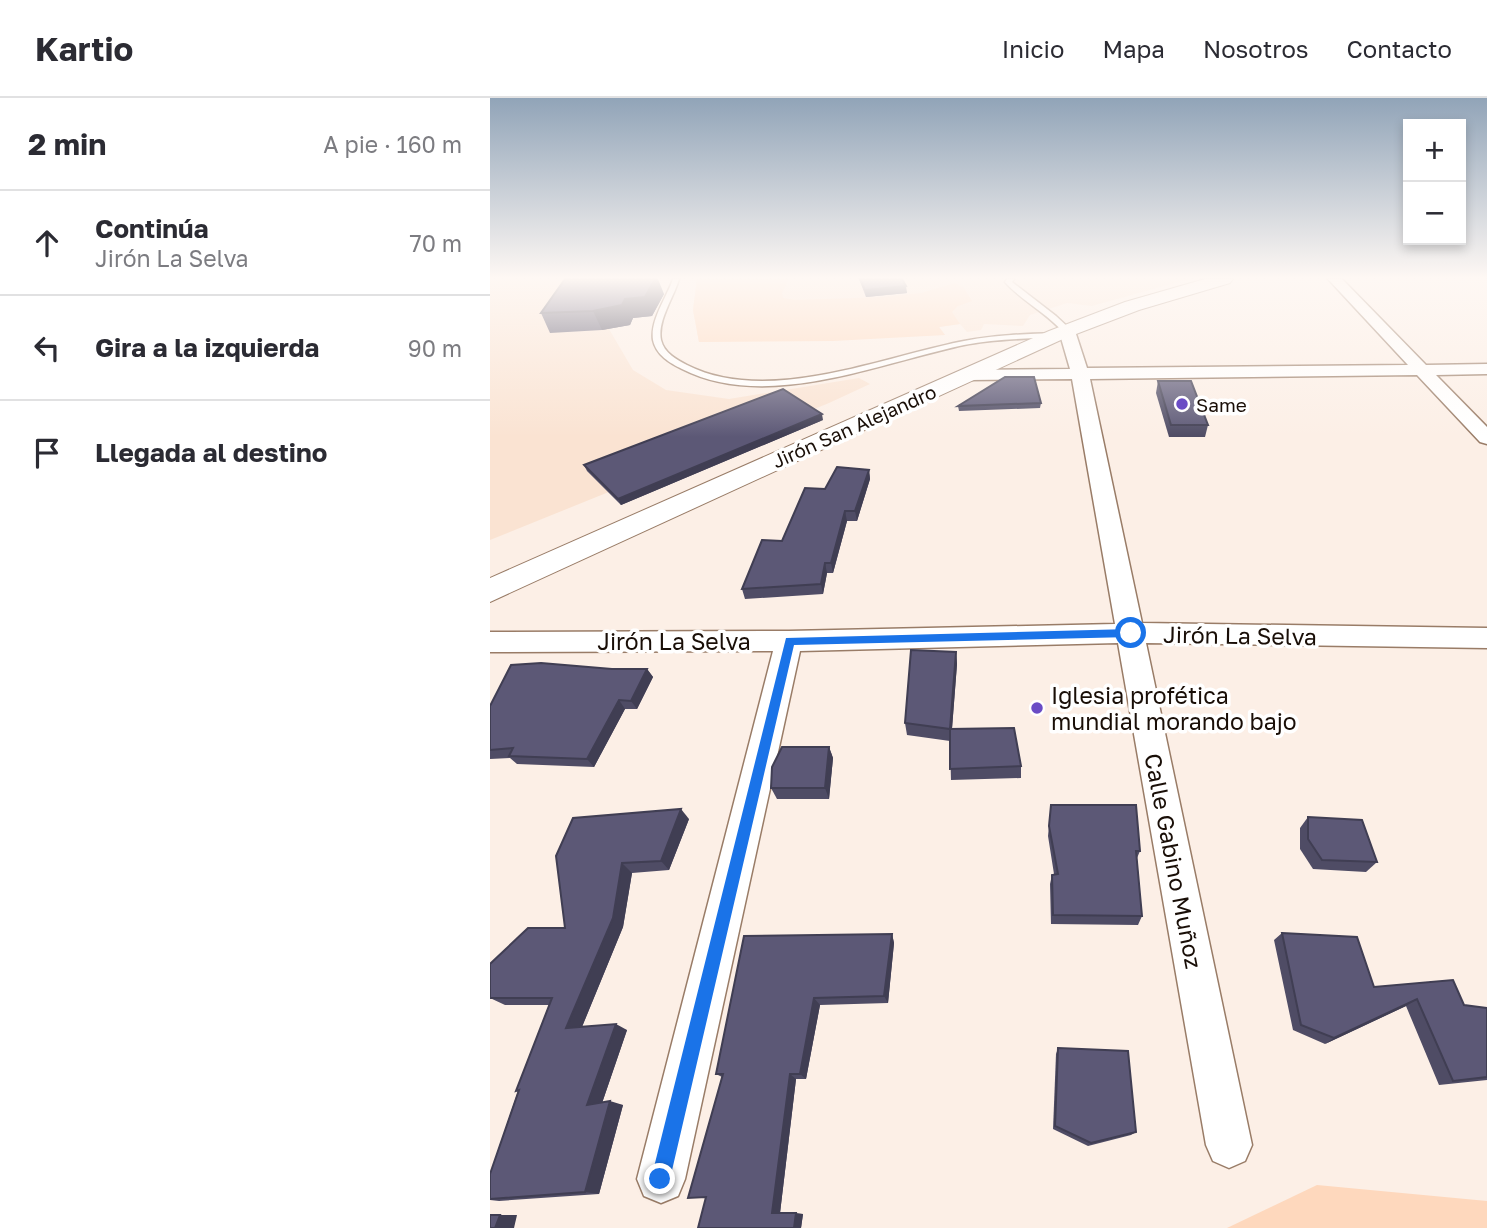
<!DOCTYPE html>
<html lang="es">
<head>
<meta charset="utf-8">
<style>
  :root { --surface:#fff; --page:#f2f2f3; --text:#2b2b33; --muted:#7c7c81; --line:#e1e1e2 }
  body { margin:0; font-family:"Golos Text",sans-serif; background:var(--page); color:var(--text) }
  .controls { position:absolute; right:21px; top:21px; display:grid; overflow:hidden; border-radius:0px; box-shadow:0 4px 10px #0003 }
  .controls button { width:63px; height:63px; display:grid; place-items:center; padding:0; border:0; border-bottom:2px solid var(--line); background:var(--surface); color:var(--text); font:35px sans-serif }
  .stop { position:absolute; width:21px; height:21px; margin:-16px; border:5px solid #1a73e8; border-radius:50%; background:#fff }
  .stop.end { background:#1a73e8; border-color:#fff; box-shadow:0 2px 7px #0008 }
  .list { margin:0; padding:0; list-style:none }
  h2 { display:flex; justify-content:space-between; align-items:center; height:91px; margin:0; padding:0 28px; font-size:30px }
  h2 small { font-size:23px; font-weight:400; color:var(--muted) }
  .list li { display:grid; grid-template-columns:46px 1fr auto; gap:21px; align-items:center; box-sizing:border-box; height:105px; padding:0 28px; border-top:2px solid var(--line) }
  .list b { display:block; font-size:26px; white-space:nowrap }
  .list p { margin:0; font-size:23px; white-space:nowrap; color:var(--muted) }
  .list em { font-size:23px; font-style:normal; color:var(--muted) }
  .icon { flex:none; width:38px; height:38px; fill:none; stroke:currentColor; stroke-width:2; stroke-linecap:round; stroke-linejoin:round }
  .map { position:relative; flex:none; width:997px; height:1130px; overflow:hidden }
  header { display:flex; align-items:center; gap:42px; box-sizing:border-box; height:98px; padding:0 35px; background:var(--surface); border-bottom:2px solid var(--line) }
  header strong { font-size:33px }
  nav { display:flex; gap:38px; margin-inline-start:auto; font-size:24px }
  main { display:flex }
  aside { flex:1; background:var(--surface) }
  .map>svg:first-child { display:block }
  .built { fill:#fae3d2 }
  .green { fill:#fed8bd }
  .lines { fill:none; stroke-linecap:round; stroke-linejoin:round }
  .service-casing { stroke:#997c67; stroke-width:3 }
  .minor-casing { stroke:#997c67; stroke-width:3 }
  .tertiary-casing { stroke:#997c67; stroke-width:2 }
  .service { fill:#fff; fill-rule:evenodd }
  .minor { fill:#fff; fill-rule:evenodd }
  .tertiary { fill:#fff; fill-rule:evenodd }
  .wall { fill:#4f4c65 }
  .shaded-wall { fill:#403e53 }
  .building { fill:#5c5876; stroke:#403e53; stroke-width:2 }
  .route { fill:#1a73e8 }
  .poi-dot { fill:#6a4cc5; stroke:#fff; stroke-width:2.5 }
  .labels { text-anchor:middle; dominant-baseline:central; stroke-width:7; stroke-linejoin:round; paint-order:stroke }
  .far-poi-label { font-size:19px; fill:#190e07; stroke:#fff; text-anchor:start }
  .far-street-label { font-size:19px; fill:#190e07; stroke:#fff }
  .street-label { font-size:23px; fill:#190e07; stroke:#fff }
  .poi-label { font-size:23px; fill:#190e07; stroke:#fff; text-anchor:start }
</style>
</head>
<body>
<header>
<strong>Kartio</strong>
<nav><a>Inicio</a><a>Mapa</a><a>Nosotros</a><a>Contacto</a></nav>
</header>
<main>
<aside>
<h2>2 min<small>A pie · 160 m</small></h2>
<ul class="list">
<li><svg class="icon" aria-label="ahead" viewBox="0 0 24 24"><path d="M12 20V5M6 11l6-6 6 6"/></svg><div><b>Continúa</b><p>Jirón La Selva</p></div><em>70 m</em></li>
<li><svg class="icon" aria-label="left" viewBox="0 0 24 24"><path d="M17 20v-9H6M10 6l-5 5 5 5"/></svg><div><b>Gira a la izquierda</b></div><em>90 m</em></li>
<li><svg class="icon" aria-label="arrive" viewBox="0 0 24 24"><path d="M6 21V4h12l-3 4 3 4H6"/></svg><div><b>Llegada al destino</b></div></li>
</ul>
</aside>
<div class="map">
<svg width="997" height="1130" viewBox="0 0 997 1130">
  <rect width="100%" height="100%" fill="#fcefe6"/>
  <g class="built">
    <path d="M0,181H148L109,214L143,272L176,292L239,301L369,280L380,286L339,305L0,442Z"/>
    <path d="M207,181H699L602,208L577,205L540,217L533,228L494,226L491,232L477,234L470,226L449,229L455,237L209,244L203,212Z"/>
  </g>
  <g class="green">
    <path d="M207,181H299L292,195L293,200L306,202L393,199L431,195L465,185L474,190L482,203L468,208L462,214L470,226L449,229L455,237L343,243L209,244L203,212Z"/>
    <path d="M827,1087L997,1103V1130H737Z"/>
  </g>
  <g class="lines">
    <defs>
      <g id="service">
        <path d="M183,181H189C184,199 167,223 171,242C174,255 187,262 197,267C278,308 391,259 474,243C504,237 535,236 565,235L569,237L565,239C535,241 504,241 474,247C389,265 276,314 192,271C180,265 166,257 163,242C160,222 177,199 183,181Z"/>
        <path d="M517,181H524L522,184L566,218L580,231V235H574C557,215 532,203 515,184Z"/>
      </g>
      <path id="minor" d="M838,181H852L936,267L997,266V276L946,277L997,329V346L990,344L927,277L600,281L652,525L997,530V550L656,545L762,1047L755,1063L739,1070L723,1063L716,1047L628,545L310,553L195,1081L188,1098L171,1105L154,1098L147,1081L283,553L0,554V534L299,533L625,526L582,281L477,282L468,277L477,272L580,271L569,233L577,228L585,233L597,270L918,267Z"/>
      <path id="tertiary" d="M715,181H743L740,185L649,212L573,241L0,504V480L559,233L635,204Z"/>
    </defs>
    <use href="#service" class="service-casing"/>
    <use href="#minor" class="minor-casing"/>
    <use href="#tertiary" class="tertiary-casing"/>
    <use href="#service" class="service"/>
    <use href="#minor" class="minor"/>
    <use href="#tertiary" class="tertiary"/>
  </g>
  <g class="wall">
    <path d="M369,181H412L417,195L376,199Z"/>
    <path d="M174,196L162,218L143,220L140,227L112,232L60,235L51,215Z"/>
    <path d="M668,283L718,327L715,339H679L666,295Z"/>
    <path d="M551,305L550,310L469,313L468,308Z"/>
    <path d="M333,322L131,407L97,373L94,367Z"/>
    <path d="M379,372L380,381L367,423H357L343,475H337L333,496L255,501L252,491L335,391Z"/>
    <path d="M466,554L467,566L462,631L531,668V680L461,682L460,643L417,637L415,625Z"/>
    <path d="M157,571L163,579L147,611H135L104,669L27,666L20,660L0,661V608Z"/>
    <path d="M339,649L343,660L339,701H287L281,690Z"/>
    <path d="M561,707L650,753L647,760L652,818L648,827L561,826L560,786L562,777L564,776L558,738Z"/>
    <path d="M818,719L887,764L876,774L823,771L810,751V730Z"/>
    <path d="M199,721L179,772L142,775L133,829L92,929L137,932L112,1005L133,1007L109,1096L9,1103L0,1102V1076L28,993H26L59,907H15L0,900L75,830L66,758Z"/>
    <path d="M792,835L884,889L974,907L997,910V982L949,987L916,908L835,946L803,932L784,842Z"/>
    <path d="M402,836L404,845L398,905L330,907L316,981H306L290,1115L313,1116L311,1130L216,1100H198L232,979L226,976Z"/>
    <path d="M568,950L646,1034L641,1037L598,1048L563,1031L566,956Z"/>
  </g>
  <g class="shaded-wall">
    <path d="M165,181H168L174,196L162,218L143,220L140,227L112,232L103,213L135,201Z"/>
    <path d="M416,188L417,195L376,199L375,192Z"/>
    <path d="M332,316L333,322L131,407L128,401Z"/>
    <path d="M379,372L380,381L367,423L365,413Z"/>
    <path d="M355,413L357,423L343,475L341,465Z"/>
    <path d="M335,465L337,475L333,496L331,486Z"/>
    <path d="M466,554L467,566L461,643L460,631Z"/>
    <path d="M157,571L163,579L147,611L141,603Z"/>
    <path d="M129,602L135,611L104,669L97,661Z"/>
    <path d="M339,649L343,660L339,701L335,690Z"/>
    <path d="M191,711L199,721L179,772L171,763Z"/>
    <path d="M132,765L142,775L133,829L89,936L76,930Z"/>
    <path d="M402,836L404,845L398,905L394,898Z"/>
    <path d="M324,900L330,907L316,981L310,976Z"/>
    <path d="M927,901L916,908L835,946L844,940Z"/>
    <path d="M126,926L137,932L110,1011L97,1007Z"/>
    <path d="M300,976L306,981L290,1115H282Z"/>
    <path d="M120,1003L133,1007L109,1096L95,1094Z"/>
    <path d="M306,1115L313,1116L311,1130H304Z"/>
    <path d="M10,1117H27L24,1130H5Z"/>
  </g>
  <g class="building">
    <path d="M75,181H165L155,199L135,201L132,207L103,213L51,215Z"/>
    <path d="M370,181H412L416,188L375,192Z"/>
    <path d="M515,279H544L551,305L468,308Z"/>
    <path d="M668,283H701L718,327H681Z"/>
    <path d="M293,291L332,316L128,401L94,367Z"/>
    <path d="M347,369L379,372L365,413H355L341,465H335L331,486L252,491L272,442L292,443L315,390L335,391Z"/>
    <path d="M421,552L466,554L460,631L415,625Z"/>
    <path d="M51,565L122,571H157L141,603L129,602L97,661L19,658L23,650L0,652V608L21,567Z"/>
    <path d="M524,630L531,668L460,671V631Z"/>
    <path d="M292,649H339L335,690H281L282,669Z"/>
    <path d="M561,707H646L650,753H646L652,818L563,817L562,777L568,776L559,728Z"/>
    <path d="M191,711L171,763L132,765L123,820L76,930L126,926L97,1007L120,1003L95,1094L0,1101V1076L29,992L26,993L62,900H0V866L38,830H75L66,758L83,720Z"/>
    <path d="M818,719L872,722L887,764L832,762L818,741Z"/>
    <path d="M792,835L867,839L884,889L963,882L974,907L997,910V979L963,983L927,901L844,940L811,927Z"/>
    <path d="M402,836L394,898L324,900L310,976H300L282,1115H306L304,1130H208L216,1099L198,1100L233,976H226L254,838Z"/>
    <path d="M568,950L638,953L646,1034L601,1045L565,1028Z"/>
    <path d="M0,1117H10L5,1130H0Z"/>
  </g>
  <linearGradient id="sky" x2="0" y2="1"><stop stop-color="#91a4b8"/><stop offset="0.53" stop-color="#fef8f4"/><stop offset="1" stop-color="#fef8f4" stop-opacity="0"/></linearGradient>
  <rect width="997" height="339" fill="url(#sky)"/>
  <path class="route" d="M641,531L646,535L641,539L304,547L180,1081L177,1088L170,1091L164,1088L161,1081L296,540Z"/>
  <g class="poi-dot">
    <circle cx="692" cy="306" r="7"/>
    <circle cx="547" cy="610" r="7"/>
  </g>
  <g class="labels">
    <g class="far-poi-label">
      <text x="706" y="306">Same</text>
    </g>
    <g class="far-street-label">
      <text transform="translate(364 328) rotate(-24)">Jirón San Alejandro</text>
    </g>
    <g class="street-label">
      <text transform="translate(750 537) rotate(1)">Jirón La Selva</text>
      <text x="184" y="543">Jirón La Selva</text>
      <text transform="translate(684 763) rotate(79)">Calle Gabino Muñoz</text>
    </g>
    <g class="poi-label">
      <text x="561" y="597">Iglesia profética<tspan x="561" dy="26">mundial morando bajo</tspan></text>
    </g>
  </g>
</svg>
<div class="controls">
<button>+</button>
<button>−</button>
</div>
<div class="stop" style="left:641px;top:535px"></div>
<div class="stop end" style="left:170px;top:1081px"></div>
</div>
</main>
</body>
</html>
